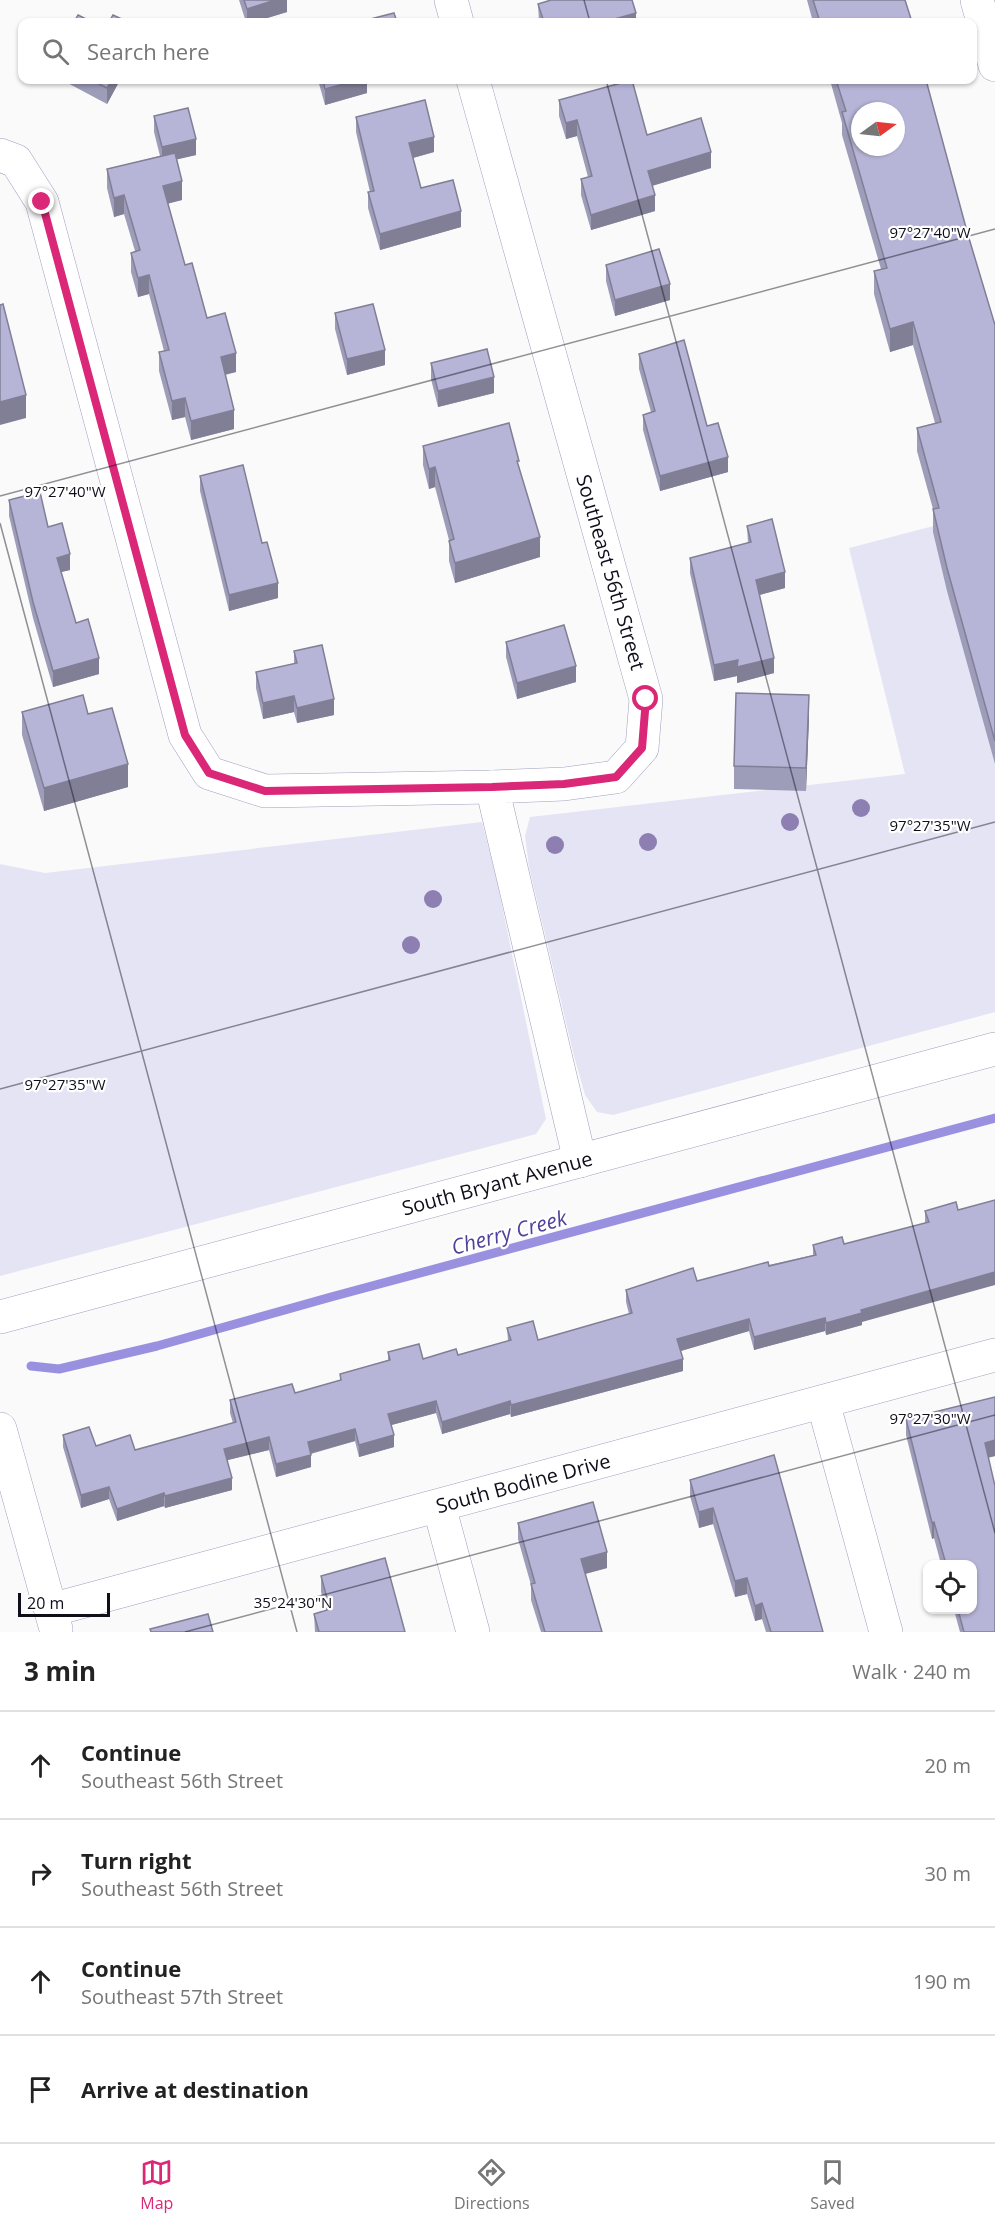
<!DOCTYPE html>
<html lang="en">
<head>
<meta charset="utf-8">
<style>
  :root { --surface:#fff; --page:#f2f2f2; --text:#222; --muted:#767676; --line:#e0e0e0; --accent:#db2777 }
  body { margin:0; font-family:"Open Sans",sans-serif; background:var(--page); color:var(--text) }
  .controls { position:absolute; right:18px; bottom:18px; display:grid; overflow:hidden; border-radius:12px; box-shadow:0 2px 4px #0004 }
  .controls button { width:54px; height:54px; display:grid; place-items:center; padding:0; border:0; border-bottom:2px solid var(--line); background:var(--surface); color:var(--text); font:30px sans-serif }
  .compass { position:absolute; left:851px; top:102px; width:54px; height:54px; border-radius:50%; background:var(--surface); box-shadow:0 2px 4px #0004; rotate:75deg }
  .scale { position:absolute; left:18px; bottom:15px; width:92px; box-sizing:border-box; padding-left:6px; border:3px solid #0f0e1a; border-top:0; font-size:16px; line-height:21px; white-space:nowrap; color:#0f0e1a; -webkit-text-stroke:4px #fff; paint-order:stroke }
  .stop { position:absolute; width:18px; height:18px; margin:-14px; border:4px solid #db2777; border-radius:50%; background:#fff }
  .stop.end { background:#db2777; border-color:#fff; box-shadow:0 2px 6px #0008 }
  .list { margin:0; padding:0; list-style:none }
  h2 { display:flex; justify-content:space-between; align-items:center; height:78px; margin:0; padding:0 24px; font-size:26px }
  h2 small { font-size:20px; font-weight:400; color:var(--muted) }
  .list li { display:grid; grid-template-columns:39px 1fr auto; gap:18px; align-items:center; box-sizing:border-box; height:108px; padding:0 24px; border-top:2px solid var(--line) }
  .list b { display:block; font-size:22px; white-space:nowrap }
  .list p { margin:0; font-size:20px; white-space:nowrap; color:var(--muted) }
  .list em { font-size:20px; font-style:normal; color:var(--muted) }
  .icon { flex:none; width:33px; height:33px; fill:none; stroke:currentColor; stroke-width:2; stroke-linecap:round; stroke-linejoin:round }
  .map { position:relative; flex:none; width:995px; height:1632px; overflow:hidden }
  .search { position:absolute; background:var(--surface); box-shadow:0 2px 4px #0004; left:18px; right:18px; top:18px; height:66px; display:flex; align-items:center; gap:15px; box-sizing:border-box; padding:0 21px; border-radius:12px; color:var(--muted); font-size:22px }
  .sheet { height:510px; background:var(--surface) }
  nav { display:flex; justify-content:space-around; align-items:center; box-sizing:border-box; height:84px; border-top:2px solid var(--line); background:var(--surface); font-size:16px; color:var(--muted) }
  nav a { display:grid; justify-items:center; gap:3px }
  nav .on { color:var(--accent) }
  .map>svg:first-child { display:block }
  .green { fill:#e5e4f4 }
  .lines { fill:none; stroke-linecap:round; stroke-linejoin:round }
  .stream { stroke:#9991e0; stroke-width:9 }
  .minor-casing { stroke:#a19fc0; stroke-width:34 }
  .secondary-casing { stroke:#a19fc0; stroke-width:34 }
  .minor { stroke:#fff; stroke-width:33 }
  .secondary { stroke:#fff; stroke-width:33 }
  .tree { fill:#8d7fb1 }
  .wall { fill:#9d9cb9 }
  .shaded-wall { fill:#807f96 }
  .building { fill:#b7b5d7; stroke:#807f96; stroke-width:1.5; fill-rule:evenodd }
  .route { stroke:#db2777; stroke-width:8 }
  .ticks { fill:none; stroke:#0f0e1a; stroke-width:1.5; stroke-opacity:0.45 }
  .labels { text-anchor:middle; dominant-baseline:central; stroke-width:4.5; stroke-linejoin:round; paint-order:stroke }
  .street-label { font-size:20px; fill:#0f0e1a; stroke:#fff }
  .water-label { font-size:21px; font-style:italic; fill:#51409c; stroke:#fff }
  .ticks-label { font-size:15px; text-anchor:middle; fill:#0f0e1a; stroke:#fff; stroke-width:4.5; stroke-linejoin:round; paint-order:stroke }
</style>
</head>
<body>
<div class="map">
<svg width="995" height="1632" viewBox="0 0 995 1632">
  <rect width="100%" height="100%" fill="#fafafa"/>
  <g class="green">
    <path d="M995,510V1012L613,1115L597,1112L585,1095L574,1056L529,867L525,836L530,817L905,774L849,548Z"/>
    <path d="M482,822L497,881L546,1119L536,1134L0,1276V864L45,873Z"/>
  </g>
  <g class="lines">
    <path class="stream" d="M31,1366L59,1369L157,1346L331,1297L995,1118"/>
    <defs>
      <g id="minor">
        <path d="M451,0L457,22"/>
        <path d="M977,0L995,65"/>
        <path d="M473,80L646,699L642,748L616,777L564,784L492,787L580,1161"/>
        <path d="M0,155L16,161L42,202L185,735L209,773L265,791L492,787"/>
        <path d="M823,1402L886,1632"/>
        <path d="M0,1429L56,1629"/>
        <path d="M439,1506L473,1632"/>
        <path d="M51,1610L995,1355"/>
      </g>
      <path id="secondary" d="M0,1317L995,1049"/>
    </defs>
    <use href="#minor" class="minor-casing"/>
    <use href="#secondary" class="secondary-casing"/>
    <use href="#minor" class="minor"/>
    <use href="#secondary" class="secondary"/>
  </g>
  <g class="tree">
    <circle cx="861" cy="808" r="9"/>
    <circle cx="790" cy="822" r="9"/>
    <circle cx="648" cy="842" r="9"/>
    <circle cx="555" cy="845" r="9"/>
    <circle cx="433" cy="899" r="9"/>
    <circle cx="411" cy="945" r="9"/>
  </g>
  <g class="wall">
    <path d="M239,0H287V12L254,22H246Z"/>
    <path d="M807,0H905L912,22H813Z"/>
    <path d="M538,4L636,22H539Z"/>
    <path d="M62,80H120L107,104Z"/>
    <path d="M318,80H367V93L325,105Z"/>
    <path d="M830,80H926L968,235L995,325V764L947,591L933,532V509L917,451V428L935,423L913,345L890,352L874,294V271L881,269L842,135V123Z"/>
    <path d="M559,100L647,135L711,168L652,186L655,211L591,230L581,195V179L588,177L577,136L566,139L559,116Z"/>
    <path d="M154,116L196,155L177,159L182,200L168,203L185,265L207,318L236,372L225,374L234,429L191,440L185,417L172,420L159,371V352L164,351L149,294L138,297L131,272V253L135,251L124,214L114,217L107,188V169L160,156L154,132Z"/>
    <path d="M356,117L434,152L413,158L421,188L461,227L380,250L368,208V192H370L356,132Z"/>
    <path d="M606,265L670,300L615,316L606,281Z"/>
    <path d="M335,313L385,365L347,375L335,329Z"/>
    <path d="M639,354L707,426L728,472L660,491L643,430V415L651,412L639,369Z"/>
    <path d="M431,363L494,393L438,407L431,379Z"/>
    <path d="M423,446L519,466L540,557L455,583L449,561V540L435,487L429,489L423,465Z"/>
    <path d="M200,476L262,543L278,598L229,611L200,491Z"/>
    <path d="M9,500L48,527L70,570L61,572L76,623L99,674L53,687L33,618L9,516Z"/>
    <path d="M747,526L785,588L759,595L774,673L737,683V676L714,681L690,573V558L748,543Z"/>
    <path d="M506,642L576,682L517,699L506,657Z"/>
    <path d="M294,651L334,715L297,723L294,712L263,719L256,688V672L294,664Z"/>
    <path d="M22,712L88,714L128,787L44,811L22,735Z"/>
    <path d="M809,718L806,791L734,789V766Z"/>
    <path d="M956,1202L862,1322V1325L826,1335L825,1331L754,1350L749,1331L681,1351L683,1371L511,1417L510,1414L442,1434L436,1413L391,1425L394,1447L359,1457L355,1441L311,1454V1467L276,1477L269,1450L227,1460L232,1490L165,1508L164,1506L117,1521L109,1499L81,1508L63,1447V1435L96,1446L135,1450L233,1423L230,1413V1400L295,1393L340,1380V1374L388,1360V1352L423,1359L458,1355L508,1341L507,1328L538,1340L629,1314L626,1302V1290L697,1281L813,1255V1245L844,1244L925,1223V1211Z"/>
    <path d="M995,1397V1456L988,1458L995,1632H960L954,1610H972V1564H941L934,1538L932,1539L906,1435V1419Z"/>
    <path d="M690,1480L823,1632H766L762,1619L755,1621L747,1594L735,1597L713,1524L699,1528L690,1496Z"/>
    <path d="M518,1523L607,1568L585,1574L602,1632H541L531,1600V1585L518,1539Z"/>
    <path d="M321,1576L405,1632H315L314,1614L326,1610L321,1592Z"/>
  </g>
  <g class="shaded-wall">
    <path d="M275,0H287V12L254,22H247V9Z"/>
    <path d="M636,13V22H604Z"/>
    <path d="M112,80H120L107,104V88Z"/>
    <path d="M358,80H367V93L325,105V89Z"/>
    <path d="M577,120V136L566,139V123Z"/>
    <path d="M434,137V152L409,159V143Z"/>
    <path d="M196,139V155L162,163V147Z"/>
    <path d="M711,152V168L648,187V171Z"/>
    <path d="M182,181V200L163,205V186Z"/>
    <path d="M124,195V214L114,217V198Z"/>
    <path d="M655,195V211L591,230V215Z"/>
    <path d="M461,211V227L380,250V234Z"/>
    <path d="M149,275V294L138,297V278Z"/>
    <path d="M670,284V300L615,316V300Z"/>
    <path d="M913,322V345L890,352V329Z"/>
    <path d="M385,350V365L347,375V359Z"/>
    <path d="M236,353V372L221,376V357Z"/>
    <path d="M494,377V393L438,407V391Z"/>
    <path d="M26,395V418L0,425V402Z"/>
    <path d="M185,398V417L172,420V401Z"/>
    <path d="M234,410V429L191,440V421Z"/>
    <path d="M728,457V472L660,491V476Z"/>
    <path d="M435,467V487L429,489V469Z"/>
    <path d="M540,537V557L455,583V563Z"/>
    <path d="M70,554V570L57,573V558Z"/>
    <path d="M785,572V588L756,596V580Z"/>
    <path d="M278,583V598L229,611V595Z"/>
    <path d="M99,658V674L53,687V671Z"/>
    <path d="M774,658V673L737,683V676L714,681V665L738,660Z"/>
    <path d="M576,666V682L517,699V683Z"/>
    <path d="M809,695V718L806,791V768Z"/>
    <path d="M294,696V712L263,719V703Z"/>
    <path d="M334,699V715L297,723V708Z"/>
    <path d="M128,764V787L44,811V788Z"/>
    <path d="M995,1272V1285L862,1322V1325L826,1335V1323L861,1310Z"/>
    <path d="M825,1318V1331L754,1350V1337Z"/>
    <path d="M749,1319V1331L677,1352V1339Z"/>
    <path d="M683,1359V1371L511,1417V1405Z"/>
    <path d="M436,1401V1413L388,1426V1414Z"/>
    <path d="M510,1401V1414L442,1434V1422Z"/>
    <path d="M355,1429V1441L308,1454V1442Z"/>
    <path d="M394,1435V1447L359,1457V1445Z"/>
    <path d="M269,1437V1450L224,1461V1449Z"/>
    <path d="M995,1440V1456L985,1458V1443Z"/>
    <path d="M311,1455V1467L276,1477V1464Z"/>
    <path d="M232,1478V1490L165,1508V1496Z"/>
    <path d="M109,1487V1499L81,1508V1495Z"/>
    <path d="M164,1493V1506L117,1521V1509Z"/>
    <path d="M713,1508V1524L699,1528V1512Z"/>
    <path d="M934,1522V1538L932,1539V1523Z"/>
    <path d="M607,1552V1568L581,1575V1559Z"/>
    <path d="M747,1578V1594L735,1597V1581Z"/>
    <path d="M762,1603V1619L755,1621V1606Z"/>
  </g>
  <g class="building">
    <path d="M244,0H275L247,9Z"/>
    <path d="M551,0H632L636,13L604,22H544L538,4Z"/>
    <path d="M813,0H905L912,22H820Z"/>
    <path d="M394,13L397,22H359Z"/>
    <path d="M78,15L92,22H74Z"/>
    <path d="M113,15L128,22H109Z"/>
    <path d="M91,80H112L107,88Z"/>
    <path d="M323,80H358L325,89Z"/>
    <path d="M632,80L647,135L701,118L711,152L648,171L655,195L591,215L581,179L592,176L577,120L566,123L559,100Z"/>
    <path d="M836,80H926L968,235L995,325V741L947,568L933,509L939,508L917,428L941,422L913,322L890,329L874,271L887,268L842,112L846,111ZM860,111H896V147H860Z"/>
    <path d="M425,100L434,137L409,143L421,188L453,180L461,211L380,234L368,192L374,191L356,117Z"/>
    <path d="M188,108L196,139L162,147L154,116Z"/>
    <path d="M175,153L182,181L163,186L185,265L192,263L207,318L225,313L236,353L221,357L234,410L191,421L185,398L172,401L159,352L169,350L149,275L138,278L131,253L140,250L124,195L114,198L107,169Z"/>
    <path d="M659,249L670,284L615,300L606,265Z"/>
    <path d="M3,304L26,395L0,402V305Z"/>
    <path d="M373,304L385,350L347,359L335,313Z"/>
    <path d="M684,340L707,426L718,423L728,457L660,476L643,415L655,411L639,354Z"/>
    <path d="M487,349L494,377L438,391L431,363Z"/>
    <path d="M509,423L519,461H517L540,537L455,563L449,541L454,539L435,467L429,469L423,446Z"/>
    <path d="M243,465L262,543L267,542L278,583L229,595L200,476Z"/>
    <path d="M40,492L48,527L62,523L70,554L57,558L76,623L88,619L99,658L53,671L33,602L9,500Z"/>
    <path d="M772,519L785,572L756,580L774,658L737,667L738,660L714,665L690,558L751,542L747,526Z"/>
    <path d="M564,625L576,666L517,683L506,642Z"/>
    <path d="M322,645L334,699L297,708L294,696L263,703L256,672L297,663L294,651Z"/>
    <path d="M736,693L809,695L806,768L734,766Z"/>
    <path d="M83,695L88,714L112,708L128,764L44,788L22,712Z"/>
    <path d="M995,1200V1272L861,1310L862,1313L826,1323L825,1318L754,1337L749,1319L677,1339L683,1359L511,1405L510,1401L442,1422L436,1401L388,1414L394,1435L359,1445L355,1429L308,1442L311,1455L276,1464L269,1437L224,1449L232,1478L165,1496L164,1493L117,1509L109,1487L81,1495L63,1435L89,1427L96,1446L130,1435L135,1450L236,1422L230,1400L292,1384L295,1393L341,1380L340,1374L390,1360L388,1352L419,1344L423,1359L456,1349L458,1355L511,1340L507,1328L533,1321L538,1340L632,1313L626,1290L693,1268L697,1281L768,1262L769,1266L816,1255L813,1245L842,1237L844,1244L929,1222L925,1211L956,1202L958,1210Z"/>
    <path d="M995,1397V1440L985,1443L995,1486V1632H964L958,1610H972V1564H946L934,1522L932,1523L906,1419Z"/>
    <path d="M774,1455L823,1632H771L762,1603L755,1606L747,1578L735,1581L713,1508L699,1512L690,1480Z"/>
    <path d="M593,1502L607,1552L581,1559L602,1632H545L531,1584L535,1583L518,1523Z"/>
    <path d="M385,1558L405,1632H319L314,1614L330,1609L321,1576Z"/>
    <path d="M208,1614L213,1632H151L150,1629Z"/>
  </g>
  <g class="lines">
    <path class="route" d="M42,202L185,735L209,773L265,791L492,787L564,784L616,777L642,748L646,699"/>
  </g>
  <path class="ticks" d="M584,0L590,22M606,80L995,1533M0,496L995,229M0,523L297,1632M0,1089L995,822M185,1632L995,1415"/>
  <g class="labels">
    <g class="street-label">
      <text transform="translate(611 572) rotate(74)">Southeast 56th Street</text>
      <text transform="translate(497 1183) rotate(-15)">South Bryant Avenue</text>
      <text transform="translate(523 1483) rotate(-15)">South Bodine Drive</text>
    </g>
    <g class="water-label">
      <text transform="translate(509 1232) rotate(-15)">Cherry Creek</text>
    </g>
  </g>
  <g class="ticks-label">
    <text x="930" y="238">97°27'40"W</text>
    <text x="65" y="497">97°27'40"W</text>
    <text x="930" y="831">97°27'35"W</text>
    <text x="65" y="1090">97°27'35"W</text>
    <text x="930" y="1424">97°27'30"W</text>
    <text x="293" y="1608">35°24'30"N</text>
  </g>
</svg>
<div class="controls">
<button><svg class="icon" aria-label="locate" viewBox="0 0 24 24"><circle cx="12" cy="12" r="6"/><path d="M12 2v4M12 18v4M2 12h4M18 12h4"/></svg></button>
</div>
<svg class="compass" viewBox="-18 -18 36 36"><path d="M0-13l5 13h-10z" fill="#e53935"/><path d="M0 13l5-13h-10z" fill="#767676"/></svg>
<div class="scale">20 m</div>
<div class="stop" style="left:646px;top:699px"></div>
<div class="stop end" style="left:42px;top:202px"></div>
<div class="search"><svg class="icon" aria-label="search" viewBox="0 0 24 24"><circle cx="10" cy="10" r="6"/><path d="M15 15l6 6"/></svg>Search here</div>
</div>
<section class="sheet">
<h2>3 min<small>Walk · 240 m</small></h2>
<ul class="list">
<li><svg class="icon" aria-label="ahead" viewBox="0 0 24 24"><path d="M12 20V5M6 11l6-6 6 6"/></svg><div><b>Continue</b><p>Southeast 56th Street</p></div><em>20 m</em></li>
<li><svg class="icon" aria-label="right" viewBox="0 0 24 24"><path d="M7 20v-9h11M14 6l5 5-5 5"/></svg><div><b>Turn right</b><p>Southeast 56th Street</p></div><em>30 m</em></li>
<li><svg class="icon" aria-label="ahead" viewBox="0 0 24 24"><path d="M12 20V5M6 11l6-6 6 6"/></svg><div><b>Continue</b><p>Southeast 57th Street</p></div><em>190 m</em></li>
<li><svg class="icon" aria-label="arrive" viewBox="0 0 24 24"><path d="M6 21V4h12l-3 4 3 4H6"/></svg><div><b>Arrive at destination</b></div></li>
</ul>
</section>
<nav>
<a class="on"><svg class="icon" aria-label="map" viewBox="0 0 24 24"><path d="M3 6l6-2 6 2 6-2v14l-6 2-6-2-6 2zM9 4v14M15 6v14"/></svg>Map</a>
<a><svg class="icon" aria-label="directions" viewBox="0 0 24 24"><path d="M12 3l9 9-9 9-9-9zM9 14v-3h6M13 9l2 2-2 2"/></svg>Directions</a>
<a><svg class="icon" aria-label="saved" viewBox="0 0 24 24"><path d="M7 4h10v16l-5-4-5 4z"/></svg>Saved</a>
</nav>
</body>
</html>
